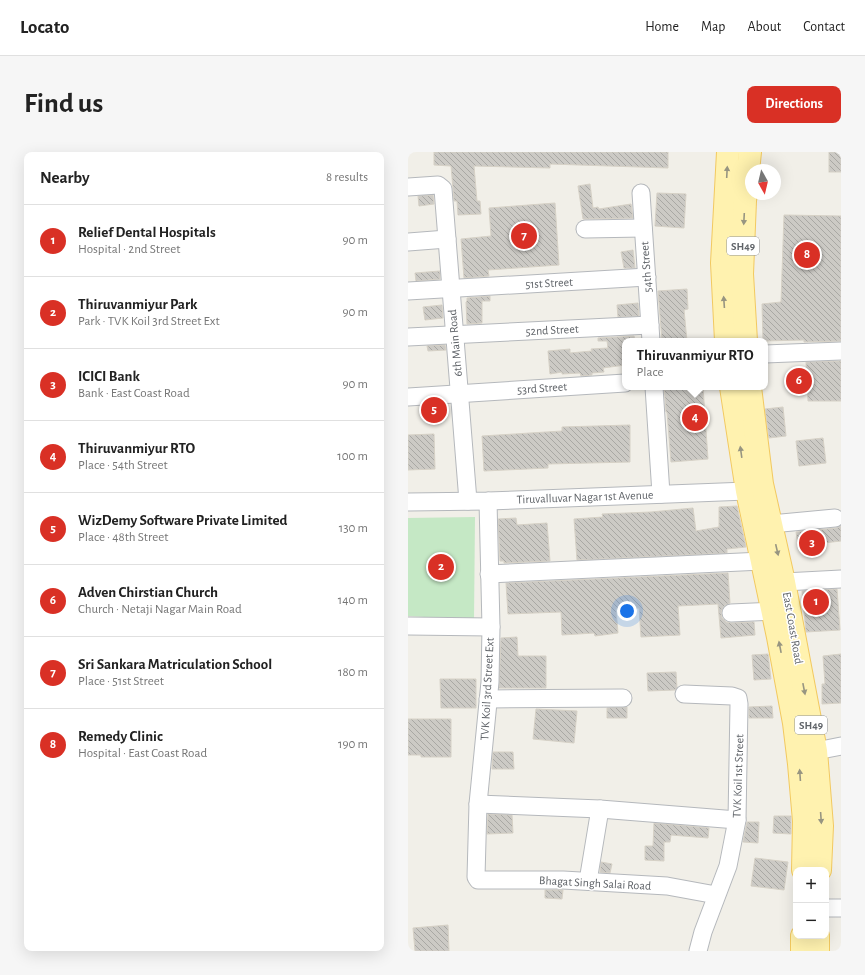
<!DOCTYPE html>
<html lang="en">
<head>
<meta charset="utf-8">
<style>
  :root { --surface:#fff; --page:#f6f6f6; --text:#222; --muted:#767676; --line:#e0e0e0; --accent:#d93025 }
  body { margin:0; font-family:"Alegreya Sans",sans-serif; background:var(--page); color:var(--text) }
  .controls { position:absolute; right:12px; bottom:12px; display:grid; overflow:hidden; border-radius:8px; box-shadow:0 4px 16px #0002 }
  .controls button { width:36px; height:36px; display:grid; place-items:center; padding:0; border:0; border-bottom:1px solid var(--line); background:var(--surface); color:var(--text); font:20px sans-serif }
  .compass { position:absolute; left:337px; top:12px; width:36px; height:36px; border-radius:50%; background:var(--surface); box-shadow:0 4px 16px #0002; rotate:172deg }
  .you { position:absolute; left:219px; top:459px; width:14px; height:14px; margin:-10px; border:3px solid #fff; border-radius:50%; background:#1a73e8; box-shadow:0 0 0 6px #1a73e833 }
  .badge { display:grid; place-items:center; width:26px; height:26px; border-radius:50%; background:var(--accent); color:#fff; font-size:13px; font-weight:700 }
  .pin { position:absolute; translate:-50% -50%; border:2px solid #fff; box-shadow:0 1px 4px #0006 }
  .popup { position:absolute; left:214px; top:186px; width:146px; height:52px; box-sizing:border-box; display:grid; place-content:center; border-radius:8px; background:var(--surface); filter:drop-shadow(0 1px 3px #0005); font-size:13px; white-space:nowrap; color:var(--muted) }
  .popup b { font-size:15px; color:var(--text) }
  .popup::after { content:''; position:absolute; left:50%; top:100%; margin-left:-8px; border:8px solid transparent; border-top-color:var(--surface) }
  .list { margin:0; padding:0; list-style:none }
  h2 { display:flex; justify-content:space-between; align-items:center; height:52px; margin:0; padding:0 16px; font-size:17px }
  h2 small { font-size:13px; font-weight:400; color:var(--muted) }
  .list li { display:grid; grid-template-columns:26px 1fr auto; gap:12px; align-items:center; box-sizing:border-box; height:72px; padding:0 16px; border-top:1px solid var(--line) }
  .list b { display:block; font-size:15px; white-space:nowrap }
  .list p { margin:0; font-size:13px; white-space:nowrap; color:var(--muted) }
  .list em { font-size:13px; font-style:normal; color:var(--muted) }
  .map { position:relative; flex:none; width:433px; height:799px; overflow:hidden; border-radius:8px }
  header { display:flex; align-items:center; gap:24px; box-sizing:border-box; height:56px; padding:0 20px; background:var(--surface); border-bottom:1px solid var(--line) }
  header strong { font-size:19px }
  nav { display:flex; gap:22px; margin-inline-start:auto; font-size:14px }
  .intro { display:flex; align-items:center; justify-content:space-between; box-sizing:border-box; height:96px; padding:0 24px }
  h1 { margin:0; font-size:28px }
  .button { padding:10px 18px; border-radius:8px; background:var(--accent); color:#fff; font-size:14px; font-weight:700 }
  main { display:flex; gap:24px; padding:0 24px }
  aside { flex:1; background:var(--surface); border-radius:8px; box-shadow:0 4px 16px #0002 }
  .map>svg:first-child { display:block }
  .park { fill:#c5e8c5 }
  .building { fill:url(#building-back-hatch); stroke:#d6d1c6 }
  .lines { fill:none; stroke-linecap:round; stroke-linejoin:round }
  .street-casing { stroke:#b5b8bc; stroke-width:19 }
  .primary-casing { stroke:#f2c960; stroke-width:24 }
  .street { stroke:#fff; stroke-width:17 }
  .primary { stroke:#fff2af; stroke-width:22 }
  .oneway { fill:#979581 }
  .labels { text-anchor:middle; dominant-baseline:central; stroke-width:3; stroke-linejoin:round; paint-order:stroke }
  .shield { fill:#fff; stroke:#8f9295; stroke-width:1 }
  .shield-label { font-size:11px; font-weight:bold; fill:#5f6368 }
  .street-label { font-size:12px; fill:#5f6368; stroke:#fff }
</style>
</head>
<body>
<header>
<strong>Locato</strong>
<nav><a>Home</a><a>Map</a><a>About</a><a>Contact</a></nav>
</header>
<div class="intro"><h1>Find us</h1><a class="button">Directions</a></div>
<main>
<aside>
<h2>Nearby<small>8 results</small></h2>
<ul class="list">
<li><span class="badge">1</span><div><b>Relief Dental Hospitals</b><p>Hospital · 2nd Street</p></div><em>90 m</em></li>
<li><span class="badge">2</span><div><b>Thiruvanmiyur Park</b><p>Park · TVK Koil 3rd Street Ext</p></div><em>90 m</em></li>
<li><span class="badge">3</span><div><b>ICICI Bank</b><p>Bank · East Coast Road</p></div><em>90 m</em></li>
<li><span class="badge">4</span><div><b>Thiruvanmiyur RTO</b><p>Place · 54th Street</p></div><em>100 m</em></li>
<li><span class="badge">5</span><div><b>WizDemy Software Private Limited</b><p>Place · 48th Street</p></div><em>130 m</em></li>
<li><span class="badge">6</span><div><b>Adven Chirstian Church</b><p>Church · Netaji Nagar Main Road</p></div><em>140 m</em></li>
<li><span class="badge">7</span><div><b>Sri Sankara Matriculation School</b><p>Place · 51st Street</p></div><em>180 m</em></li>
<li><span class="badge">8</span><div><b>Remedy Clinic</b><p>Hospital · East Coast Road</p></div><em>190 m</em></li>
</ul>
</aside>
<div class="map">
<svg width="433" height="799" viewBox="0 0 433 799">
  <defs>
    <pattern id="building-back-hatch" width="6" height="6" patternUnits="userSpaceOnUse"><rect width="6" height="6" fill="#cccac5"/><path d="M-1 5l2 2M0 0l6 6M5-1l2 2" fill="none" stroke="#a9a8a4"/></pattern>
  </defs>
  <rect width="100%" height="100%" fill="#f1efe8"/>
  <path class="park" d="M67,365L66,468L0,464V366Z"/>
  <g class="building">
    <path d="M26,0H260V16L142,12V16L66,14L69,49H72L73,62L50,63L49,49H46L43,14L26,13Z"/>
    <rect x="421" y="0" width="12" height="20"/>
    <path d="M182,32L185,56L190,55L191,57L223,52L225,66L175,67L170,34Z"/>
    <path d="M249,41L278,42L276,76L247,74Z"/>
    <path d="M25,43L26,52L11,54L10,44Z"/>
    <path d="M147,51L151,113L80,118L81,124L56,126L53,87L83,84L81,56Z"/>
    <path d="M376,63L433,64V189L396,190V188L355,189L354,152L373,150Z"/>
    <path d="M225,98L227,116H216L213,100Z"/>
    <path d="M32,119V127L8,129L7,121Z"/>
    <path d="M279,137L280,157L276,158L279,189H254L250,139Z"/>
    <path d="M82,144V149H74V171L59,172L58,150L59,149V146Z"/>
    <path d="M230,151L231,164L210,165L209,153Z"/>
    <path d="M34,153L35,166L17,168L15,155Z"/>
    <path d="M226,184L227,189H217V213L195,216L196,220L184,221V223L173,224L172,221L154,222V220L142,222L140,199L162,197V201L184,199L183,197L200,196L199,189H190V186Z"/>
    <path d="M37,193L38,198L20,199L19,194Z"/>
    <path d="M433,209V249H400L398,210Z"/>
    <path d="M256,235H295L300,307L263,310L259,260H258Z"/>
    <path d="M375,255L378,284L361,286L357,257Z"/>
    <path d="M222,273V310L140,312V316L76,319L74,284L154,279V275Z"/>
    <path d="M26,282L27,317L0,318V283Z"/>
    <path d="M415,286L418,311L391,314L388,289Z"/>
    <path d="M329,354L338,395L319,397V401L169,408L166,367L195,365L194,362L243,360L285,356L288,379L311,375V355Z"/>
    <path d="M108,366L109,373L139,371L142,409L96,411V409H92L90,367Z"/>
    <path d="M433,374V389L390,394L388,380L428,376Z"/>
    <path d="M320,421L322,451L317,453L314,457L313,461L314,466L318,470L323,471L346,470L347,483L313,486L310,452L270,454L272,483L233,485L231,456L208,457L210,481L187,484L186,481L154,483L153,460L100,462L98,431Z"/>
    <path d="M429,437L432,478L398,480L394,439Z"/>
    <path d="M109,485L110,504H138V536H91L93,486Z"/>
    <path d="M360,502L363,527L346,528L344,503Z"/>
    <path d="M433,502V551L414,552V532H417L415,504Z"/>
    <path d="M268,520L269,536L267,538L240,539L239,521Z"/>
    <path d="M32,527H68V556H33Z"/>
    <path d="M364,554L365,566H341V555Z"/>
    <path d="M219,555V566H199V556Z"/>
    <path d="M128,557L169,559L166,591L125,587Z"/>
    <path d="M0,567H43V605H13V603H0Z"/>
    <path d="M85,600H105L106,617H84Z"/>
    <path d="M80,662L104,663L105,681L79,682Z"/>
    <path d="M366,664H383V682L365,681Z"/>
    <path d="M339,670H351L350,691L335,690Z"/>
    <path d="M246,671L301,676L300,686L263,683L262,690H256V709L237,708V694H245Z"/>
    <path d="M347,706L380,710L376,738L343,734Z"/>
    <path d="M193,710L204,712L202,721L192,720Z"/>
    <path d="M137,738H155L154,747L137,746Z"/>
    <path d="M40,773L41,799H7L5,776Z"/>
  </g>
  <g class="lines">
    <defs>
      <g id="street">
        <path d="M0,35L30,33L35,37L60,349"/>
        <path d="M233,41L243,189"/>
        <path d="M177,77L235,76"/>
        <path d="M0,90L39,87"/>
        <path d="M0,139L239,125"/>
        <path d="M0,185L242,173"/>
        <path d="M357,202L433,199"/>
        <path d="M246,235L253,342"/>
        <path d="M0,245L217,231"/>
        <path d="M80,349L83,475L82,530L70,652L68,725L70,728H155L259,734L308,743"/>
        <path d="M0,350L80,349L339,339L351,334"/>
        <path d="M363,372L427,366"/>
        <path d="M81,422L354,409"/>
        <path d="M376,430L433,427"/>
        <path d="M323,461L364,459"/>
        <path d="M0,474L83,475"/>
        <path d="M276,542L324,544L330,546L331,552L329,668L320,714L295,780L290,799"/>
        <path d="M80,547L215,546"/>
        <path d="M408,599L433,594"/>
        <path d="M70,652L192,657L329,668"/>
        <path d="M180,729L192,657"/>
        <path d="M418,756H433"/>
      </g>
      <g id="primary">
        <path d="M318,189L314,111L320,0"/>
        <path d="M338,189L334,122L337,49L342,0"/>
        <path d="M323,235L339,339L370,485L386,571L391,612L396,669L395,718"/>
        <path d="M342,235L354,332L376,430L408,599L414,674L412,718"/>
        <path d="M394,799V784"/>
        <path d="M410,799V784"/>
      </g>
    </defs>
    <use href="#street" class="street-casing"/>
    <use href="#primary" class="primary-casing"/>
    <use href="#street" class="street"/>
    <use href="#primary" class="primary"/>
  </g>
  <defs><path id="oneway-solid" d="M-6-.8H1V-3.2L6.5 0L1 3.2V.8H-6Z"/></defs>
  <g class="oneway">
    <use href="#oneway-solid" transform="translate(319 20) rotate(-87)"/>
    <use href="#oneway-solid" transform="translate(336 67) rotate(93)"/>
    <use href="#oneway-solid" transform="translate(316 150) rotate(-94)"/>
    <use href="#oneway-solid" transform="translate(333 300) rotate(-98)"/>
    <use href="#oneway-solid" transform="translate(369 398) rotate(77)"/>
    <use href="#oneway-solid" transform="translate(372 495) rotate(-101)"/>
    <use href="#oneway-solid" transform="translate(396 537) rotate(79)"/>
    <use href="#oneway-solid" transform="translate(392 623) rotate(-94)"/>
    <use href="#oneway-solid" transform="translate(413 666) rotate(86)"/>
  </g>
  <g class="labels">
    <g class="shield">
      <rect x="319" y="85" width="32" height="18" rx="3"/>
      <rect x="387" y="564" width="32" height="18" rx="3"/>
    </g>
    <g class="shield-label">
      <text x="335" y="94">SH49</text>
      <text x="403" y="573">SH49</text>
    </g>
    <g class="street-label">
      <text transform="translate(238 115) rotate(-94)">54th Street</text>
      <text transform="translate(141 131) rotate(-3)">51st Street</text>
      <text transform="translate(144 178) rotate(-3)">52nd Street</text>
      <text transform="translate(47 191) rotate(-95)">6th Main Road</text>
      <text transform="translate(134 236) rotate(-4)">53rd Street</text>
      <text transform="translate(177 345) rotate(-2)">Tiruvalluvar Nagar 1st Avenue</text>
      <text transform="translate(385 476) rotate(80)">East Coast Road</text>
      <text transform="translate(79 537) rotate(-87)">TVK Koil 3rd Street Ext</text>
      <text transform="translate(330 624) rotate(-88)">TVK Koil 1st Street</text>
      <text transform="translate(187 731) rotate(3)">Bhagat Singh Salai Road</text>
    </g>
  </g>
</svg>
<div class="controls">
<button>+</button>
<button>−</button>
</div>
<svg class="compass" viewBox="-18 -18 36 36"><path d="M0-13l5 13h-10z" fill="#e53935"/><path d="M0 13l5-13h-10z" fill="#767676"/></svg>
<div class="you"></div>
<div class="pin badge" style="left:408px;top:450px">1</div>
<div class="pin badge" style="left:33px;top:415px">2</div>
<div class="pin badge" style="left:404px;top:391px">3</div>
<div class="pin badge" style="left:287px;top:266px">4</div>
<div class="popup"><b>Thiruvanmiyur RTO</b>Place</div>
<div class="pin badge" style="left:26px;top:258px">5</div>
<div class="pin badge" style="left:391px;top:229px">6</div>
<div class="pin badge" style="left:116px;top:84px">7</div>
<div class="pin badge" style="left:399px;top:103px">8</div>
</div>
</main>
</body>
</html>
